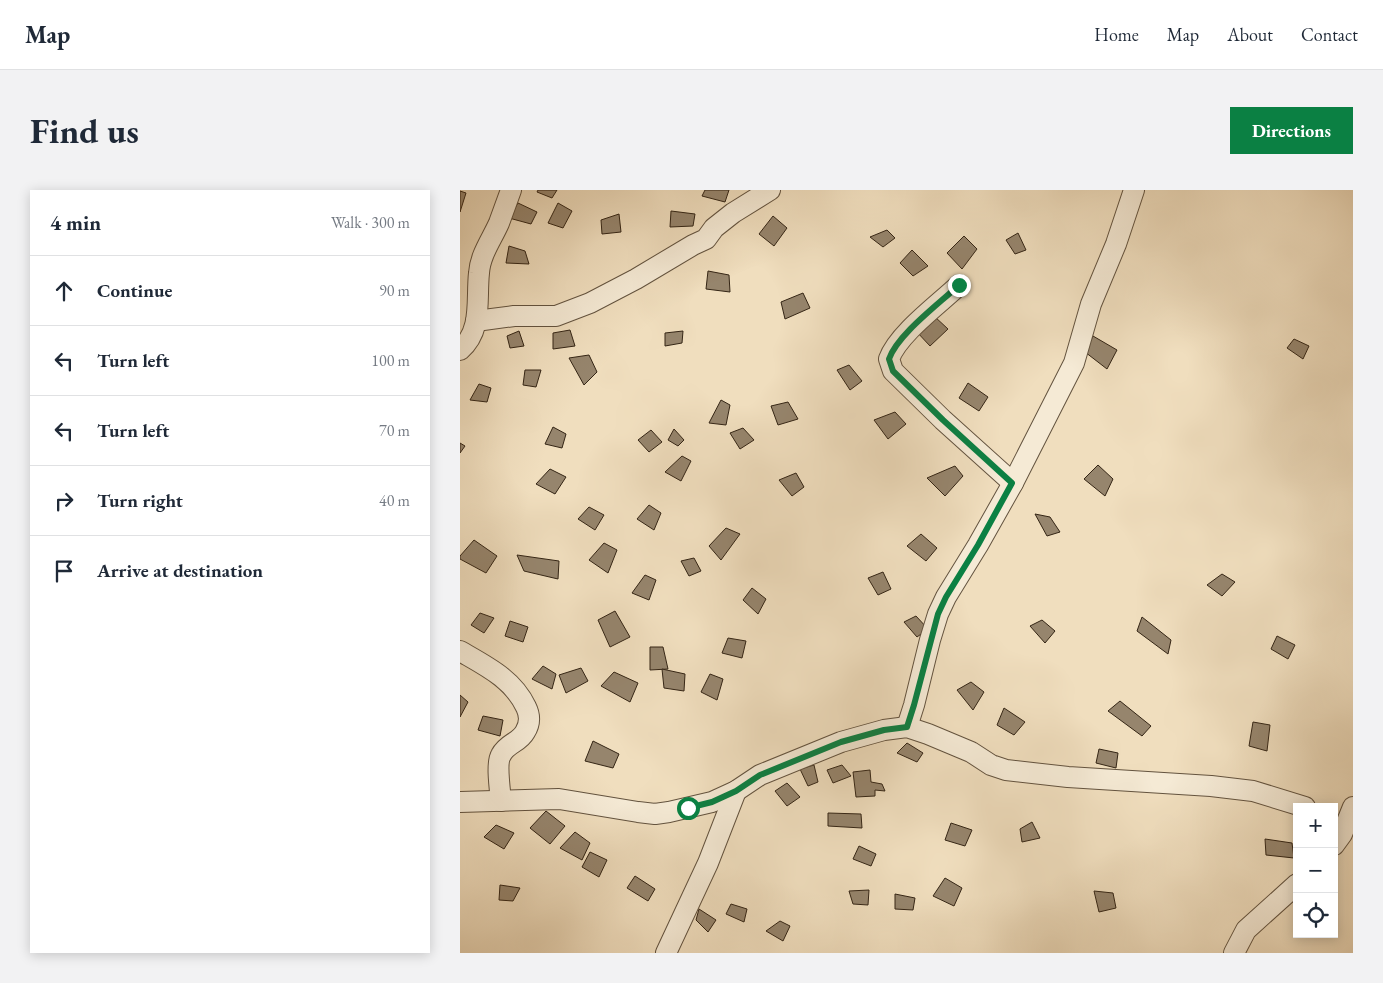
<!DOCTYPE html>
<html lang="en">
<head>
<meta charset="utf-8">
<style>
  :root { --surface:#fff; --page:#f2f2f3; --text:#1f2937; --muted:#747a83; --line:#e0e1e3; --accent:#0b8043 }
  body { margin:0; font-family:"EB Garamond",serif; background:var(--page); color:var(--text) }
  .controls { position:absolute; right:15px; bottom:15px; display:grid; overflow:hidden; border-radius:0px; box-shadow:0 2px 12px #0003 }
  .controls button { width:45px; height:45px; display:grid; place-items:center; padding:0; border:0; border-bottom:1px solid var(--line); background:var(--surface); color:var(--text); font:25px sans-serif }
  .stop { position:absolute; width:15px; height:15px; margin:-11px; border:4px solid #0b8043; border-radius:50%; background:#fff }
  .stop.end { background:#0b8043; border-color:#fff; box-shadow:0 1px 5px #0008 }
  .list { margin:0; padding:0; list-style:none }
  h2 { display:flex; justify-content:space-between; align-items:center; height:65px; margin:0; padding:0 20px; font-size:21px }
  h2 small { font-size:16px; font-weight:400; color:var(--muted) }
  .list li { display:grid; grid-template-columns:32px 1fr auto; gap:15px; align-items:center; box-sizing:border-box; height:70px; padding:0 20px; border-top:1px solid var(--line) }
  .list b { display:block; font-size:19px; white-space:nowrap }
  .list em { font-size:16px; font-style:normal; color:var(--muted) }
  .icon { flex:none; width:28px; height:28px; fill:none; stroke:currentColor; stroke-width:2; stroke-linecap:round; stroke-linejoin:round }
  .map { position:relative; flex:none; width:893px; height:763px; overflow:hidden; border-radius:0px }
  header { display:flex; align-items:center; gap:30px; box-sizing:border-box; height:70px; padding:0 25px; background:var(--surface); border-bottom:1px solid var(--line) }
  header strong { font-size:24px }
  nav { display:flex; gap:28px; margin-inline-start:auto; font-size:18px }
  .intro { display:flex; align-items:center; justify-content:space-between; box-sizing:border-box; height:120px; padding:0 30px }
  h1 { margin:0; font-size:35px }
  .button { padding:12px 22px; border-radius:0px; background:var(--accent); color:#fff; font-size:18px; font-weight:700 }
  main { display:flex; gap:30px; padding:0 30px }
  aside { flex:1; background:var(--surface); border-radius:0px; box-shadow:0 2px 12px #0003 }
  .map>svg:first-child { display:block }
  .building { fill:#96856d; stroke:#342515 }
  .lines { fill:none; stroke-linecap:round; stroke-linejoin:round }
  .minor-casing { stroke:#63533f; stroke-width:22 }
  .minor { stroke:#f5ead5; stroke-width:20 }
  .route { stroke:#0b8043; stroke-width:6 }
</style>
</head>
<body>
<header>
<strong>Map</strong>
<nav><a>Home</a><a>Map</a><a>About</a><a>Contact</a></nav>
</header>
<div class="intro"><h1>Find us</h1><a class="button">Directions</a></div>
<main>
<aside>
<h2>4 min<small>Walk · 300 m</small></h2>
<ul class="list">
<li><svg class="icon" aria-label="ahead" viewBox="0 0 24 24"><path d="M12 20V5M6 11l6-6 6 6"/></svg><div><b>Continue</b></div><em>90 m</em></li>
<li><svg class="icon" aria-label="left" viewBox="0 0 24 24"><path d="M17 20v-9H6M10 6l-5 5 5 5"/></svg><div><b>Turn left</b></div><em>100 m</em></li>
<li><svg class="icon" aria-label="left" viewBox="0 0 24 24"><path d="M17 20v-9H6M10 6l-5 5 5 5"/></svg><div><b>Turn left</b></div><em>70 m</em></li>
<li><svg class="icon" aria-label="right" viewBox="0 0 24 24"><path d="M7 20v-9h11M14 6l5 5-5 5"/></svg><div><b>Turn right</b></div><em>40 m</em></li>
<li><svg class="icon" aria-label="arrive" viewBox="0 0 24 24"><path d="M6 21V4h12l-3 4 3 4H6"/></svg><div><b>Arrive at destination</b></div></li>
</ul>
</aside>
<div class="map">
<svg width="893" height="763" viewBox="0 0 893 763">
  <rect width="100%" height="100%" fill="#f0debe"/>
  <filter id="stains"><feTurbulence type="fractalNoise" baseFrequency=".004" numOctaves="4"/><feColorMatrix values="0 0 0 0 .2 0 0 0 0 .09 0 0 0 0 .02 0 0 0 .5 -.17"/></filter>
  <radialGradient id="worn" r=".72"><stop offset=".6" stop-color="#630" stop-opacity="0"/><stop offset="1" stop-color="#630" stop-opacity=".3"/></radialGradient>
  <g class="building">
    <path d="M78,0H97L92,8L77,2Z"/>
    <path d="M245,0H269L265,12L242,6Z"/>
    <path d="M0,1L6,3L0,22Z"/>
    <path d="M58,13L77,22L71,34L49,28Z"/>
    <path d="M98,13L112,21L103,38L88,33Z"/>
    <path d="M211,21L235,24L233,36L210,37Z"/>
    <path d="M159,24L161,42L142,44L141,30Z"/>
    <path d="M313,26L327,38L314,56L299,44Z"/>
    <path d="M427,40L435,48L423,57L410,47Z"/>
    <path d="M558,43L566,60L555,64L546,50Z"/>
    <path d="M504,46L517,59L502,79L487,63Z"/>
    <path d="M49,56L65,61L69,74L46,73Z"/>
    <path d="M452,60L468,76L453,86L440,73Z"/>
    <path d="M248,81L269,85L270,102L246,99Z"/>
    <path d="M343,103L350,118L325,129L321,112Z"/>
    <path d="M474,126L488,139L470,156L456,141Z"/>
    <path d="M110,140L115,156L93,159V143Z"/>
    <path d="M59,141L64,156L50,158L47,146Z"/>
    <path d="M223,141L222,153L205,156V143Z"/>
    <path d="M633,146L657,160L647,179L625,162Z"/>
    <path d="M834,149L849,156L843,169L827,158Z"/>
    <path d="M129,165L137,182L124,195L109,168Z"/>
    <path d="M389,175L402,191L390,200L377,180Z"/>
    <path d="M65,180H81L76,197L63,195Z"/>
    <path d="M508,193L528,207L519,221L499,208Z"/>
    <path d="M19,194L31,198L27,212L10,210Z"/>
    <path d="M261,210L270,215L266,235L249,233Z"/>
    <path d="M328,212L338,229L318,235L311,216Z"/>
    <path d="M435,222L446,234L428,249L414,230Z"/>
    <path d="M93,237L106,244L102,258L85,254Z"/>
    <path d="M283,238L294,250L280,259L270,243Z"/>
    <path d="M214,239L224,250L218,256L208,250Z"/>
    <path d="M191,240L202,252L189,262L178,250Z"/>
    <path d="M0,253L5,256L0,263Z"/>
    <path d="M222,266L231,271L221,291L205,282Z"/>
    <path d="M638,275L653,289L645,306L624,289Z"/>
    <path d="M495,276L503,286L485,306L467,288Z"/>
    <path d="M90,279L106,287L95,304L76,294Z"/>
    <path d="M336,283L344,297L332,306L319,290Z"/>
    <path d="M189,315L201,323L194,340L177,329Z"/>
    <path d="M129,317L144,325L135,340L118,329Z"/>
    <path d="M575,324L590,327L600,342L587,346Z"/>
    <path d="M266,338L280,344L261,370L249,356Z"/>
    <path d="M461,344L477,358L466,371L447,356Z"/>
    <path d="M14,350L37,366L26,383L0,369V366Z"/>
    <path d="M144,353L157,360L148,383L129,370Z"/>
    <path d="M57,365L99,371L98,389L64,381Z"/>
    <path d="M234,368L241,381L229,386L221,371Z"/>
    <path d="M423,382L431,399L418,405L408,388Z"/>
    <path d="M762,384L775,392L762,406L747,395Z"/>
    <path d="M185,385L196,390L189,410L172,403Z"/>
    <path d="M292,398L306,409L298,424L283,410Z"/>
    <path d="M155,421L170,447L150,457L138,430Z"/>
    <path d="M20,423L34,428L24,443L11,435Z"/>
    <path d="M456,426L468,439L457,447L444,432Z"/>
    <path d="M682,427L711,450L708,464L677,441Z"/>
    <path d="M582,430L595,441L585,453L570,436Z"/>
    <path d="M50,431L68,437L63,452L45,446Z"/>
    <path d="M817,446L835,455L828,469L811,459Z"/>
    <path d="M268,448L286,451L282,468L262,463Z"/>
    <path d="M190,457H203L208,479L190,480Z"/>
    <path d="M83,476L96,484L92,499L72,489Z"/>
    <path d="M121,478L128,491L106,503L99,485Z"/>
    <path d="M202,479L225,484L224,501L204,498Z"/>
    <path d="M154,482L178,493L170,512L141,496Z"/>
    <path d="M250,484L263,489L257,510L241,502Z"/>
    <path d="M511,492L524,502L513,520L497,500Z"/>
    <path d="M0,505L8,512L0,527Z"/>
    <path d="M660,511L691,536L682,546L648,521Z"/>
    <path d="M544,518L565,532L554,545L537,535Z"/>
    <path d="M23,526L43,530L40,546L18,540Z"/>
    <path d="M793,532L810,535L807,561L789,556Z"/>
    <path d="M133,551L159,564L153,578L125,571Z"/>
    <path d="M447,553L463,563L457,572L437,563Z"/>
    <path d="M639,559L658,563L656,578L636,573Z"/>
    <path d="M354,575L358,592L348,596L340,579Z"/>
    <path d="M382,575L391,586L373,593L367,580Z"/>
    <path d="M410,580L411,592L422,594L425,601L415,600V606L396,607L393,582Z"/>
    <path d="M327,593L340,607L327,616L315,601Z"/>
    <path d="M86,621L105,636L90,654L70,638Z"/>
    <path d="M368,623L401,624L402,638L368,636Z"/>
    <path d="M572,632L580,648L562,652L560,639Z"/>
    <path d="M491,633L512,640L505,656L485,650Z"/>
    <path d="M36,635L54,643L44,659L24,647Z"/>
    <path d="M115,642L130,653L122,670L100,658Z"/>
    <path d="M805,649L832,653L834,668L806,665Z"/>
    <path d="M399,656L416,664L411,676L393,669Z"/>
    <path d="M130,662L147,670L139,687L122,677Z"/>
    <path d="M175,686L195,699L188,711L167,698Z"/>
    <path d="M485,688L502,698L494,716L473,706Z"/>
    <path d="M40,695L60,698L53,711L39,710Z"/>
    <path d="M409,700L408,715L393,714L389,701Z"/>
    <path d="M634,701L653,703L656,718L639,722Z"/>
    <path d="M435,704L455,708L453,720L435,719Z"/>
    <path d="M271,714L287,719L284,732L266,724Z"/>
    <path d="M239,719L256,730L248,742L236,730Z"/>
    <path d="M320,731L330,736L323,751L306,741Z"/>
  </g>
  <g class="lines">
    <defs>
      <g id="minor">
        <path d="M499,95C479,114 438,144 429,169L433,181L483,230L553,293"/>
        <path d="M16,131L54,126H96L130,113L176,89L233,55L246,49L254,38L273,23L310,0"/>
        <path d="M0,160C23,140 16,110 19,83C20,65 32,49 39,33C43,22 47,11 51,0"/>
        <path d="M0,461C26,476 53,489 66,517C70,525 70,534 65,542C59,553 47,553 41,565C36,573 40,600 41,611"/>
        <path d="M447,537L454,515L470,450L478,424L486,407L518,355L553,293L614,173L631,114L656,54L674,0"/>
        <path d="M0,612L99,609L178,622L195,624L209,622L252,612L276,601L300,585L381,552L424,540L447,537L468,544L511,562L531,575L546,580L608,587L751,596L793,601L845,617"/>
        <path d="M874,655L882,644L893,617"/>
        <path d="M206,763L248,673L276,601"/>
        <path d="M774,763L786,740L837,694"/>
      </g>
    </defs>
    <use href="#minor" class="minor-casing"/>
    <use href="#minor" class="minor"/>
  </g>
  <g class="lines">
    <path class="route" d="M228,618L252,612L276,601L300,585L381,552L424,540L447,537L454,515L478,424L486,407L518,355L552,293L483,230L433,181L429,169C438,144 479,114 499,95"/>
  </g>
  <rect width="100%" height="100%" filter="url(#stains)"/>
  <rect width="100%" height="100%" fill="url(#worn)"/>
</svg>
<div class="controls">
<button>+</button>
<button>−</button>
<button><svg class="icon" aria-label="locate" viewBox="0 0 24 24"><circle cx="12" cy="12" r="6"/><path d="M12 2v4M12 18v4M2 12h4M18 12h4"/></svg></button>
</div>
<div class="stop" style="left:228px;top:618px"></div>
<div class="stop end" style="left:499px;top:95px"></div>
</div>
</main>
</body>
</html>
